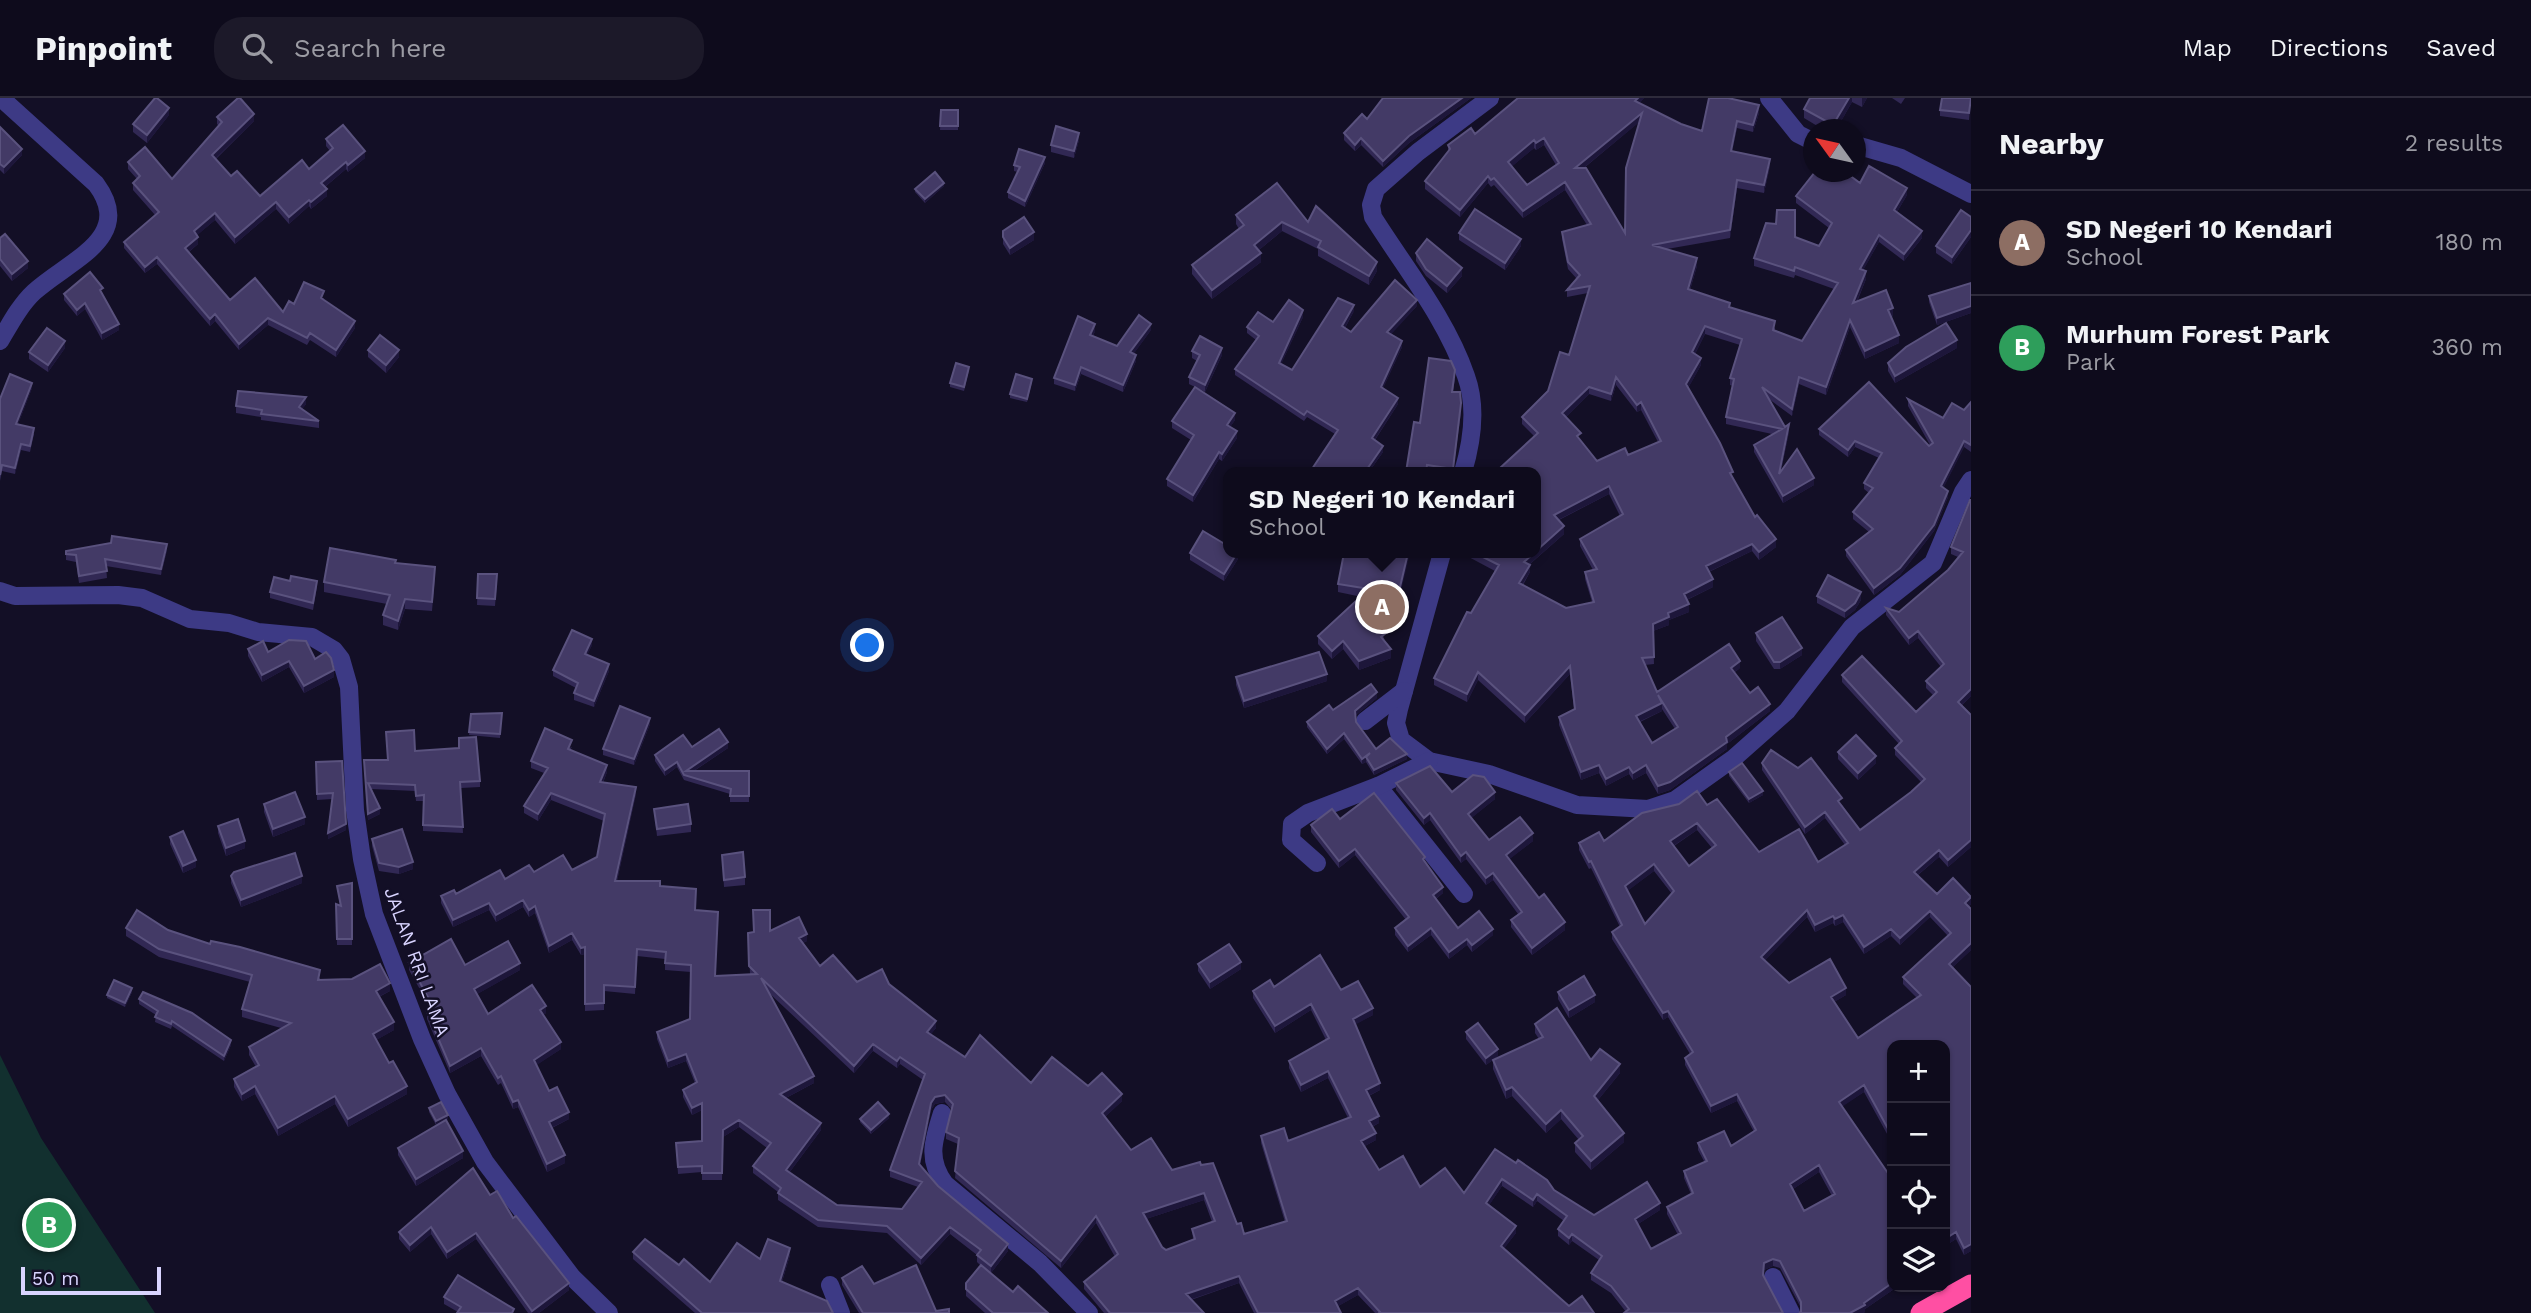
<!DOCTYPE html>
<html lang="en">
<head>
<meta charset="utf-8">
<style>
  :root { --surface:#0e0b1c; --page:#1c1929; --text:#f1f3f6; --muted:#9b9ba3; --line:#2e2b3b; --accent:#1a73e8 }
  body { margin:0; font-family:"Work Sans",sans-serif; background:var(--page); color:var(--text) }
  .controls { position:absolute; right:21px; bottom:21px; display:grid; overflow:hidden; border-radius:14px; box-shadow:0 2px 5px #0004 }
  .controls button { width:63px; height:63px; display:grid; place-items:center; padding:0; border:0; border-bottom:2px solid var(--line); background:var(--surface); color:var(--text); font:35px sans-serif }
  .compass { position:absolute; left:1803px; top:21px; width:63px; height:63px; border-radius:50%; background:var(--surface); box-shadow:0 2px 5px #0004; rotate:303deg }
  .scale { position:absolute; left:21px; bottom:18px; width:140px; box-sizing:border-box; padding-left:7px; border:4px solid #d9d4ff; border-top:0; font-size:19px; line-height:24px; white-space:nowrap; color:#d9d4ff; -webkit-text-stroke:5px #130f26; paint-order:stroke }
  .you { position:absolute; left:868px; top:548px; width:24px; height:24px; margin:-18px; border:5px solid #fff; border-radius:50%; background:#1a73e8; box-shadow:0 0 0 10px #1a73e833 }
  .badge { display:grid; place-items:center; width:46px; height:46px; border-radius:50%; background:var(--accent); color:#fff; font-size:23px; font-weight:700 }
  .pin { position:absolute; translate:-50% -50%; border:4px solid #fff; box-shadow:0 2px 7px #0006 }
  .popup { position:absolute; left:1223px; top:369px; width:318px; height:91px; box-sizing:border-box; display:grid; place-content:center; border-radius:14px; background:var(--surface); filter:drop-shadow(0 2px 5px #0005); font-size:23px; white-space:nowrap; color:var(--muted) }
  .popup b { font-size:26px; color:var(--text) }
  .popup::after { content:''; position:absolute; left:50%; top:100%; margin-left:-14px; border:14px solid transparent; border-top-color:var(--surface) }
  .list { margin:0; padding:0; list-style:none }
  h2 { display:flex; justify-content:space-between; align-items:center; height:91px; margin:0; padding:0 28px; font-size:30px }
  h2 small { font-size:23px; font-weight:400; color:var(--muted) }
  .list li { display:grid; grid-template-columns:46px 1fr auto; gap:21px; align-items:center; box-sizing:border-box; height:105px; padding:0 28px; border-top:2px solid var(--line) }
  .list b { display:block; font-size:26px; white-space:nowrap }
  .list p { margin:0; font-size:23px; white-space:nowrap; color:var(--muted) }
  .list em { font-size:23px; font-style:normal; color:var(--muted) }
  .icon { flex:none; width:38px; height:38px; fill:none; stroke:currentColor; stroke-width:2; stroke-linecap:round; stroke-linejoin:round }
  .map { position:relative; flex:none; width:1971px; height:1215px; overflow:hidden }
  header { display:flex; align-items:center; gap:42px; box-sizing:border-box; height:98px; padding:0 35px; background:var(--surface); border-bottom:2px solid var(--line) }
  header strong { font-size:33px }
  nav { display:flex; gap:38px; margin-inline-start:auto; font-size:24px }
  .search { width:490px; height:63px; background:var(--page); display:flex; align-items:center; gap:18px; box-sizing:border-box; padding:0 24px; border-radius:28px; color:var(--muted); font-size:26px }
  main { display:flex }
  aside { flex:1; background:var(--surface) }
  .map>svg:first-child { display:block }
  .green { fill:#12302f }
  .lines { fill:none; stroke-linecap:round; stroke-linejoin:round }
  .minor { stroke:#3d3a85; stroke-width:18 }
  .highway { stroke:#ff4fa3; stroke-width:21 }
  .wall { fill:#312854; fill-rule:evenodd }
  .shaded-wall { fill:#1d163a }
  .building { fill:#433a66; stroke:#5a527e; stroke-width:2; fill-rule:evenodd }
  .labels { text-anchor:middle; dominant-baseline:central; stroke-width:5; stroke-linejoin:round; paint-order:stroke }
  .street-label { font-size:19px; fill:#d9d4ff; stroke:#130f26 }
</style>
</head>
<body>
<header>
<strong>Pinpoint</strong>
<div class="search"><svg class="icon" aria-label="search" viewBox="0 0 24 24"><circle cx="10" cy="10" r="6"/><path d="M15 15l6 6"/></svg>Search here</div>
<nav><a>Map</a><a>Directions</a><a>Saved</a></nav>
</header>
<main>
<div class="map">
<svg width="1971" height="1215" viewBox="0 0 1971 1215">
  <rect width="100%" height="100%" fill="#130f26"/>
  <path class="green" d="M0,957L41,1040L155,1215H0Z"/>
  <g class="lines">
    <g class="minor">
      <path d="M1769,0L1798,36L1814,44"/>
      <path d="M1856,47L1901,60L1971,96"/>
      <path d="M0,243C10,226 20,207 34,194C69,162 136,140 96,86L1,0"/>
      <path d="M1463,374C1472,344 1477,308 1466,278C1446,220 1405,170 1373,119L1371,107L1376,91L1418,54L1490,0"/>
      <path d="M1442,455L1399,611L1396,625L1401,642L1429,663L1489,676L1577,707L1648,711L1675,702L1734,660L1787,613L1852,529L1933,465L1963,394L1971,382"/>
      <path d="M0,493L15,498L118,497L142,500L190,521L229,525L258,534L312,539L334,552L341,561L349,589L355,712L362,761L374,816L422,941L447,996L485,1064L572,1179L609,1215"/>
      <path d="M1365,623L1404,593"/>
      <path d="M1378,688L1464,796"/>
      <path d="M1317,765L1291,742L1292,726L1308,715L1378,688L1429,663"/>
      <path d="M942,1015C933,1043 927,1062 945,1086L1040,1165L1089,1215"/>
      <path d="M1773,1179L1791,1215"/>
      <path d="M830,1187L841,1215"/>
    </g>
    <path class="highway" d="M1921,1215L1971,1187"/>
  </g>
  <g class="wall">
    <path d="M1383,0H1471L1409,45L1383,69L1361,47L1355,53L1344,42V35L1367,21Z"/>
    <path d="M1644,0L1639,5L1681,26L1702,33L1759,15L1753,34L1737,30L1732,53L1770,68L1764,95L1737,90L1730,140L1667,151L1697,168L1690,192L1775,230V232L1802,243L1834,191L1795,177L1794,180L1754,168V160L1795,139L1819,148L1829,130L1796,105V98L1860,85L1907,97L1897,114L1922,140L1904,163L1879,144L1863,172L1866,181L1857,204L1893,218L1891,219L1899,245L1865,261L1850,229L1826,297L1799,286L1792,318L1769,301L1785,329L1789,334L1781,373L1814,387L1783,405L1754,354V347L1772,336L1726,326V319L1733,288L1730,287V280L1740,247L1705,236L1695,256L1701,267L1688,290L1733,381L1755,419L1776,449L1759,462L1752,453L1709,474L1713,489L1687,502L1689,514L1669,522V527L1653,533L1654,566L1645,567L1657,594L1740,570L1734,575L1750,595L1770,613L1727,646V651L1670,692L1658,696L1646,675L1633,682L1629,676L1606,688L1599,675L1581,682L1559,627V619L1574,611L1570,576L1525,625L1478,582L1467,604L1434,587V580L1495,473L1465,457V455H1536V374H1499V371L1534,338L1522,326V319L1548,293L1569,257L1588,195L1567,199V192L1577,181L1568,171L1562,141V134L1587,127L1565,92L1523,120L1494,87L1491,89L1488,85L1460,119L1425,91V83L1448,55V47L1475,36ZM1639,24L1625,135L1584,70ZM1544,47L1556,67L1527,87L1511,69L1534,50L1536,52ZM1616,287L1637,314L1641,312L1658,344L1628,357L1597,363L1580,343L1566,319L1589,296L1611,303ZM1609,396L1620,418L1580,441V448L1593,472L1585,474V481L1592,504L1566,510L1523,487L1530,474L1529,467L1564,436L1559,422ZM1662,611L1675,631L1652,645L1640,624L1662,613Z"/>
    <path d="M1810,0H1867L1862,9L1852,4L1836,32H1824L1804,20V11Z"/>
    <path d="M1892,0H1905L1901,6Z"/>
    <path d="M1971,0L1969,22L1940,18V12Z"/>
    <path d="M941,12H958V32H940Z"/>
    <path d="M169,17L147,45L133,34V26Z"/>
    <path d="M217,19L254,23L216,61L231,78L260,98L309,71L330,53L326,48V41L365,60L348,74L346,71L325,89L327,98L311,111L309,108L289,126L276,111L235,146L215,122L197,137L198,146L189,154L230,202L283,214L294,206L324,200L323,202L355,230L336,259L310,242L307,247L268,227L239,252L215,223L210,228L157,166L145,175L124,150V144L155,117L133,92V85L137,81L128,71V64L172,81L219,28L217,26Z"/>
    <path d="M0,29L22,57L4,76L0,72Z"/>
    <path d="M1079,42L1074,60L1051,54V47Z"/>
    <path d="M1045,65L1025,109L1008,100V94L1018,74L1014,73V67Z"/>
    <path d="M944,88L925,105L915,94V91Z"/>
    <path d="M1236,117L1308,124L1377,173L1369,187L1318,158V151L1282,133L1259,152L1261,164L1212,201L1192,176V167L1239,131L1236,126Z"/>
    <path d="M1971,119V139L1952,166L1936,155V148Z"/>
    <path d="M1003,133L1034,142L1010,157L1003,146Z"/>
    <path d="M1459,135L1521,148L1505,172L1459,142Z"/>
    <path d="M0,140L28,170L12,183L0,168Z"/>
    <path d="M1416,155L1462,178L1447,195L1426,178L1416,163Z"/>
    <path d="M1971,185V215L1937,227L1929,204V198Z"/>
    <path d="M64,196H103H102L119,232L102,242L85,211L77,218L64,202Z"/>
    <path d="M1417,208L1390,236L1402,249L1383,290L1398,306L1375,342L1383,354L1369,374H1310L1335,336L1307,319L1304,323L1235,277V271L1256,242L1247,235V229L1303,219L1281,266L1292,272L1354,213L1345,230L1351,234Z"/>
    <path d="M1151,232L1134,255L1136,263L1123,294L1081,276L1075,293L1054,286V280L1095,233L1093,238L1117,248Z"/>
    <path d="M65,250L48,274L29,261V254Z"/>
    <path d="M1957,250L1895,285L1888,273V265Z"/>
    <path d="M368,252L399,259L386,275L368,259Z"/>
    <path d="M1192,253L1222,257L1205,294L1189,286V279L1197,263L1192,260Z"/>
    <path d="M969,272L964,293L950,289V285Z"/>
    <path d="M1455,280L1453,294L1461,314L1453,374H1406Z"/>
    <path d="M1032,284L1027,304L1010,300V296Z"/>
    <path d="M32,290L18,326L34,336L30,354L21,352L15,376L2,373L0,383V301Z"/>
    <path d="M1908,301L1943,320L1964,312L1971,304V354L1964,349L1943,390L1948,399L1934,433L1900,477L1874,497L1846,458V452L1869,434L1853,421V414L1869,395L1864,391V385L1879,360L1855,349L1848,359L1819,337V331L1929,348L1930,347L1908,308Z"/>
    <path d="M306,306L302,311L319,323V330L261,322V319L236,315V308Z"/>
    <path d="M1235,322L1230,329L1237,340L1222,363L1219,361L1193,404L1167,388V381L1191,342L1172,330V323Z"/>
    <path d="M1971,402V598L1962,607L1971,617V749L1948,769L1939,759L1918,777L1937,796L1971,799V806L1969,808L1971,811V852L1953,869L1971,889V1153L1964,1157L1956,1141L1945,1148V947H1892V1045L1864,994L1842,1008L1892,1189H1897L1865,1211V1214L1863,1215H1799L1801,1214V1210L1780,1170L1773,1168L1764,1172L1626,1214L1611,1195L1591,1182V1175L1599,1162L1572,1143L1569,1147L1558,1138V1131L1564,1123L1537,1103L1533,1109L1502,1088L1489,1107L1516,1135L1504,1150L1569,1208L1594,1215H1375L1358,1197L1338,1208L1341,1215H1254L1239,1185L1191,1202L1204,1215H1104L1084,1191V1184L1115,1159L1096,1125L1061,1170L955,1080L958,1046L946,1041V1034L952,1012L945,1004L935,1006L931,1012L920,1067L938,1088L1008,1153L991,1175L1013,1194L1048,1215H985L966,1198V1185L981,1168L977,1164V1157L950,1136L921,1167L887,1135L818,1129L778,1102V1094L753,1075V1068L767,1050L739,1029L723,1039L722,1082H702V1074L678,1076L676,1045L702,1043V1012L692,1017L683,999V992L695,985L686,963L668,970L657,941V934L690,921L691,874L665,872V861L637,858L635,896L604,893V912L585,913V856L581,857L572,842L549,855L535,815L529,819L523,809L496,824L489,812L453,829L441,805V798L456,796L505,781L534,774L572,772L597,759L604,723L551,702L538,723L524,715V708L544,675L531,670V663L572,649L570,652L607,674L603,685L636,696L617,783L660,788L695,812L715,878L750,876L748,835L770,833L807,843L803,845L820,868L857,884L889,886L936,930L930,937L965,959L1031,985L1088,988L1122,1003L1105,1019L1131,1052L1172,1072L1201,1067L1237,1126L1244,1136L1285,1124L1261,1045V1038L1288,1043L1348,1020L1328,980L1301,994L1289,970V963L1326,942L1311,912L1275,935L1253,900V893L1274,889L1341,892L1373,917L1355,926L1380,992L1369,998L1379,1025L1372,1029L1376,1042L1365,1048L1379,1072L1420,1089L1464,1095L1495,1051L1554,1092L1594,1117L1660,1112L1638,1126L1651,1151L1678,1137L1667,1116V1109L1691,1096L1684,1080V1073L1705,1065L1698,1052V1045L1731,1048L1754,1034L1737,1003L1711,1015L1685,967V960L1690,956L1668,919L1663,922L1612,841V834L1620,829L1591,770L1589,771L1579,752V745L1604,743L1707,707L1759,754L1818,764L1845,747L1825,720L1805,736L1762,672V665L1842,707L1860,732L1911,694L1921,684L1895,657V650L1899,646L1842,584V577L1916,614L1933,597L1926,590V583L1941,569L1918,540L1909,547L1886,517V510L1899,514L1948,472L1958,459L1951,456V449ZM1697,732L1712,750L1689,768L1674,748ZM1654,773L1672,796L1645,826L1627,793ZM1807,819L1815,834L1833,825L1835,828L1843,824L1864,856L1891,838L1900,847L1930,819L1948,838L1903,879V886L1917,900L1858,940L1834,904L1846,897L1789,885L1764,863ZM768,894L854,975L873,953L897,970L900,966L923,982L890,1072V1079L918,1089L902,1111L837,1107L789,1075L821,1032L786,1000L814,985ZM1819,1074L1832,1098L1804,1113L1793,1091ZM1204,1102L1212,1124L1192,1131L1193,1141L1166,1152L1162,1149L1146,1121Z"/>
    <path d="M167,452L161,477L106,468L107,480L79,485L76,464L66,462V453Z"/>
    <path d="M1190,455H1238V461L1224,483L1190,462Z"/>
    <path d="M1344,455L1397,510L1379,526L1391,560L1359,572L1343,551L1332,561L1318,546V538L1362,499L1338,494V486Z"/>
    <path d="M478,476L497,484L495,508L477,507Z"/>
    <path d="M435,478L432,513L405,511L398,532L383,527V517L387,506L324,494V484Z"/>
    <path d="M290,483L317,489L313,512L270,500V494Z"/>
    <path d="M1817,498L1861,502L1855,512L1845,520L1817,505Z"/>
    <path d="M1756,535L1802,557L1780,571H1774L1756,543Z"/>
    <path d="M592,547L587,557L609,573L594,609L574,602V595L576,590L553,578V572Z"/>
    <path d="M248,551L315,561L334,579L304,595L289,569L262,584L248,558Z"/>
    <path d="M1236,579L1327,583L1244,610L1236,587Z"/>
    <path d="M1377,600L1355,618L1356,624L1376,651L1407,661L1374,677L1366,664L1362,666L1344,641L1327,656L1307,629V624L1333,612Z"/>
    <path d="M502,615L500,640L469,637L471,616Z"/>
    <path d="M650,626L634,667L603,657V651Z"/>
    <path d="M692,649L728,650L694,673H749V704H730V696L684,682L677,669L665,678L655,663V657Z"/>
    <path d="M415,653L480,683V689L461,690L463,735L423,733V703H416L415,693L371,691L380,716L368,722L364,668Z"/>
    <path d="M1838,654L1876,665L1858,682L1838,661Z"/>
    <path d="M342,663L346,732L328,741L332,701L317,702L316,664Z"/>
    <path d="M1729,674L1763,697L1749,705L1729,678Z"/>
    <path d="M1396,685L1495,701L1471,720L1489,742L1533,743L1509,761L1539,800L1565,832L1532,857L1511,829V822L1518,816L1493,782L1486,787L1466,761L1461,765L1430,722L1424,727L1396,692Z"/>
    <path d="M264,706L305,726L273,739L264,714Z"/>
    <path d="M654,711L691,726V734L657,738Z"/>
    <path d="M1340,721L1425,765L1443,795L1436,801L1458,830L1493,837L1472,854L1467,847L1449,861L1431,837L1408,854L1395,837V830L1406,822L1355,757L1339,770L1311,734V727Z"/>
    <path d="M218,728L245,750L226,758L218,735Z"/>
    <path d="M170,739L196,769L183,775L170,746Z"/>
    <path d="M372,741L413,771L399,776L379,773L372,748Z"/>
    <path d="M722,757L745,779V787L724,789Z"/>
    <path d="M231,778L302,785L241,809L231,785Z"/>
    <path d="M352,785V847H337L336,806L340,808L337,788Z"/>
    <path d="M126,830L168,832L210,846L320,880V882L390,893L379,899L394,932L376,942L407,996L348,1029L335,1006L278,1038L255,996L242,1003L234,989V981L256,969L249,957V949L281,930L242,919V911L250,884L159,859L126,838Z"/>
    <path d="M409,865L465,867L520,872L477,896L488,916L546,915L543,917L561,951L536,967L549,993L569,1021L552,1030L565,1065L547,1074L518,1009L513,1011L501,985L498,987L481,958L450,975L427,921V914L431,911L409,872Z"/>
    <path d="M1198,866L1241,871L1210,891L1198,873Z"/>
    <path d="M132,894L125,909L107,900V897Z"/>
    <path d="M1558,894L1595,904L1569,920L1558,901Z"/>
    <path d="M139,901L231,947L224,963L172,928L171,931L155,924L156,917L139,906Z"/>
    <path d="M1535,926L1591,962L1620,975L1598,1002L1624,1044L1591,1072L1575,1054V1045L1579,1042L1561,1021L1546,1035L1512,998L1506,1001L1493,971V962L1539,941L1535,935Z"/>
    <path d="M1466,934L1498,958L1486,967L1466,941Z"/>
    <path d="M429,1010L448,1021L436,1027L429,1014Z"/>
    <path d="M889,1020L871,1036L860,1024V1021Z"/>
    <path d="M398,1050L463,1060L416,1088L398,1057Z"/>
    <path d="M490,1097L513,1120L569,1192L539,1215H528L476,1141L447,1161L431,1136L410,1154L399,1141V1134Z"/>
    <path d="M633,1154L679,1167L710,1184L760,1161L790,1157L782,1184L833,1215H695L633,1161Z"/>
    <path d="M842,1180L874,1186L936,1213L949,1215H859L842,1187Z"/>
    <path d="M444,1199L514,1215L458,1214L444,1206Z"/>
  </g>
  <g class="shaded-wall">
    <path d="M1462,0H1471L1409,45L1383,69V63L1409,38Z"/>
    <path d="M1638,0H1644L1635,11V3Z"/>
    <path d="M1849,0H1852V4L1836,32H1833V27Z"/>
    <path d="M1862,0H1867L1862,9Z"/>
    <path d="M1759,7V15L1753,34V27Z"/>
    <path d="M169,10V17L147,45V37Z"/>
    <path d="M1642,15V22L1575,77V70Z"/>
    <path d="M254,16V23L212,64V57Z"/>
    <path d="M1737,23V30L1731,61V53Z"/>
    <path d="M1079,35V42L1074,60V53Z"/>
    <path d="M1361,40V47L1355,53V47Z"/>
    <path d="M1544,40V47L1536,52V45Z"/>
    <path d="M1534,42V50L1508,72V64Z"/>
    <path d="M22,51V57L4,76V69Z"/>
    <path d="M365,53V60L348,74V67Z"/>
    <path d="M1045,59V65L1025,109V103Z"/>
    <path d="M1770,61V68L1764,95V87Z"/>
    <path d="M346,64V71L321,92V85Z"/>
    <path d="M1488,78V85L1460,119V112Z"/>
    <path d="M1737,82V90L1730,140V132Z"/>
    <path d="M1565,84V92L1523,120V113Z"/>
    <path d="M944,85V88L925,105V101Z"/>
    <path d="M1907,90V97L1894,119V112Z"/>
    <path d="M327,91V98L311,111V104Z"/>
    <path d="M309,102V108L289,126V119Z"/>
    <path d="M276,104V111L235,146V139Z"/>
    <path d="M215,115V122L194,140V133Z"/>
    <path d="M1282,124V133L1254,156V147Z"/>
    <path d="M1971,132V139L1952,166V159Z"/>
    <path d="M1922,133V140L1904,163V156Z"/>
    <path d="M1034,134V142L1010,157V150Z"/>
    <path d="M1879,137V144L1860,178V171Z"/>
    <path d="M198,139V146L185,157V150Z"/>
    <path d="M1521,141V148L1505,172V165Z"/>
    <path d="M1261,155V164L1212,201V192Z"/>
    <path d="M157,159V166L145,175V169Z"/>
    <path d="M1697,160V168L1688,198V191Z"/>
    <path d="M28,163V170L12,183V176Z"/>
    <path d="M1377,164V173L1369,187V178Z"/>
    <path d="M1462,170V178L1447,195V188Z"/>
    <path d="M1866,173V181L1853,212V205Z"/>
    <path d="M1417,202V208L1387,241V234Z"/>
    <path d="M85,205V211L77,218V212Z"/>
    <path d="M1354,207V213L1342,235V228Z"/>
    <path d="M1971,208V215L1937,227V220Z"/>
    <path d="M1893,210V218L1888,220V212Z"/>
    <path d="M1303,212V219L1279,271V265Z"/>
    <path d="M215,216V223L210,228V221Z"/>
    <path d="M268,220V227L239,252V246Z"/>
    <path d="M1850,222V229L1826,297V289Z"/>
    <path d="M355,223V230L336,259V252Z"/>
    <path d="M119,226V232L102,242V235Z"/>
    <path d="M1095,226V233L1090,243V237Z"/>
    <path d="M1151,226V232L1130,261V254Z"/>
    <path d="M1705,228V236L1692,262V254Z"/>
    <path d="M1899,237V245L1865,261V253Z"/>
    <path d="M1957,242V250L1895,285V278Z"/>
    <path d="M65,243V250L48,274V267Z"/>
    <path d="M1402,243V249L1381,295V289Z"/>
    <path d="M1222,250V257L1205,294V287Z"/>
    <path d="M399,252V259L386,275V267Z"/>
    <path d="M1136,257V263L1123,294V287Z"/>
    <path d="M1701,260V267L1686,294V286Z"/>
    <path d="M1081,269V276L1075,293V287Z"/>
    <path d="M1616,279V287L1611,303V296Z"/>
    <path d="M1799,279V286L1792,318V311Z"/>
    <path d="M32,285V290L16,332V326Z"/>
    <path d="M1589,289V296L1562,323V315Z"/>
    <path d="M306,299V306L299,316V309Z"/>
    <path d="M1398,300V306L1372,346V340Z"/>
    <path d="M1641,304V312L1637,314V307Z"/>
    <path d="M1461,305V314L1453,374V371Z"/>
    <path d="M1235,315V322L1227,334V327Z"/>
    <path d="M1789,326V334L1779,383V376Z"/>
    <path d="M1237,333V340L1222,363V356Z"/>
    <path d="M1855,343V349L1848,359V352Z"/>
    <path d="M1964,343V349L1941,395V388Z"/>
    <path d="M21,346V352L15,376V370Z"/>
    <path d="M1383,348V354L1369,374H1365Z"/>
    <path d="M1219,354V361L1193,404V397Z"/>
    <path d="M1814,380V387L1783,405V398Z"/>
    <path d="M1609,388V396L1554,424V417Z"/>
    <path d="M1948,393V399L1934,433L1900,477L1874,497V490Z"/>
    <path d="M1564,428V436L1524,471V464L1534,455H1536V453Z"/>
    <path d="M1776,441V449L1759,462V454Z"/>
    <path d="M167,446V452L161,477V471Z"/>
    <path d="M1752,446V453L1706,475V468Z"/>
    <path d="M1237,455L1238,461L1224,483V476Z"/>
    <path d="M1408,455H1410L1397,510L1375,529V521Z"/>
    <path d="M1530,467V474L1519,492V485Z"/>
    <path d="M1713,481V489L1684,503V496Z"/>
    <path d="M1861,494V502L1855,512L1845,520V513Z"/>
    <path d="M405,501V511L398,532V523Z"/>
    <path d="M1689,506V514L1669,522V527L1653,533V526L1668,515Z"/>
    <path d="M1918,533V540L1909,547V540Z"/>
    <path d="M592,541V547L585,562V556Z"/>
    <path d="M1343,543V551L1332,561V553Z"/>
    <path d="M1802,550V557L1780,571V564Z"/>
    <path d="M1391,551V560L1359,572V563Z"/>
    <path d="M289,563V569L262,584V577Z"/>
    <path d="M1740,563V570L1731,577V570Z"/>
    <path d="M609,566V573L594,609V603Z"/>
    <path d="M1570,568V576L1525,625V617Z"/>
    <path d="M334,572V579L304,595V588Z"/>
    <path d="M1478,574V582L1467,604V596Z"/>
    <path d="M1327,576V583L1244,610V603Z"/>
    <path d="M1971,591V598L1958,610V604Z"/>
    <path d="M1377,594V600L1355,618V613Z"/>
    <path d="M1662,605V613L1636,625V618Z"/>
    <path d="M1770,606V613L1727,646V651L1670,692L1658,696V688L1726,639Z"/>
    <path d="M650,620V626L634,667V661Z"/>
    <path d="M1344,635V641L1327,656V651Z"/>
    <path d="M728,644V650L686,678V673Z"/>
    <path d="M1407,656V661L1374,677V672Z"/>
    <path d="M1876,658V665L1858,682V675Z"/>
    <path d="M1366,659V664L1362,666V661Z"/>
    <path d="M677,664V669L665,678V672Z"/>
    <path d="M607,667V674L600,691V684Z"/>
    <path d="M1599,667V675L1581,682V674Z"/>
    <path d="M1646,667V675L1633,682V675Z"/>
    <path d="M1629,669V676L1606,688V681Z"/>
    <path d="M636,689V696L615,790V783Z"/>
    <path d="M1763,693V697L1749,705V701Z"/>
    <path d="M1495,694V701L1468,723V716Z"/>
    <path d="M551,695V702L538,723V716Z"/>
    <path d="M380,710V716L368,722V716Z"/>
    <path d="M1825,714V720L1805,736V729Z"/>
    <path d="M1430,715V722L1424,727V720Z"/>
    <path d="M305,719V726L273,739V731Z"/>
    <path d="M1697,725V732L1670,750V743Z"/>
    <path d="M346,726V732L328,741V735Z"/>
    <path d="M1533,735V743L1506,764V757Z"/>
    <path d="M1971,742V749L1948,769V762Z"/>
    <path d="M245,743V750L226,758V750Z"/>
    <path d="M1355,751V757L1339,770V763Z"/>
    <path d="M1939,752V759L1914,780V774Z"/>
    <path d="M1466,754V761L1461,765V758Z"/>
    <path d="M196,762V769L183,775V768Z"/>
    <path d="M413,764V771L399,776V769Z"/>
    <path d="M1654,766V773L1625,795V788Z"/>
    <path d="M1493,775V782L1486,787V780Z"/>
    <path d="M302,778V785L241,809V802Z"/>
    <path d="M1443,789V795L1433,803V797Z"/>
    <path d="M1971,799V806L1965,812V805Z"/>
    <path d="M523,802V809L496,824V817Z"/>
    <path d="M489,805V812L453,829V822Z"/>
    <path d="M535,808V815L529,819V812Z"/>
    <path d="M1807,812V819L1761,866V859Z"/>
    <path d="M1930,813V819L1900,847V840Z"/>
    <path d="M1843,817V824L1835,828V821Z"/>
    <path d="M1833,818V825L1815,834V827Z"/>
    <path d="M1565,824V832L1532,857V850Z"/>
    <path d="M1431,830V837L1408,854V848Z"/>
    <path d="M1493,831V837L1472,854V847Z"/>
    <path d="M1891,831V838L1864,856V849Z"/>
    <path d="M572,835V842L549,855V848Z"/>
    <path d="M807,836V843L799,847V840Z"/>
    <path d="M1467,841V847L1449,861V854Z"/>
    <path d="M1971,845V852L1949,873V866Z"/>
    <path d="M585,849V856L581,857V850Z"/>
    <path d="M1241,864V871L1210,891V884Z"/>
    <path d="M520,865V872L474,898V891Z"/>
    <path d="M390,885V893L376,900V893Z"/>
    <path d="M132,890V894L125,909V905Z"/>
    <path d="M1846,890V897L1831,906V899Z"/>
    <path d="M1595,897V904L1569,920V912Z"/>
    <path d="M1311,906V912L1275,935V928Z"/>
    <path d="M546,908V915L540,920V912Z"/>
    <path d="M1373,910V917L1353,928V921Z"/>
    <path d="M1668,913V919L1663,922V915Z"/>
    <path d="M936,923V930L927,941V934Z"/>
    <path d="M394,924V932L373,944V936Z"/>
    <path d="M231,942V947L224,963V958Z"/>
    <path d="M561,944V951L534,969V962Z"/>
    <path d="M873,946V953L854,975V968Z"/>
    <path d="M481,950V958L450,975V968Z"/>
    <path d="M1498,951V958L1486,967V960Z"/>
    <path d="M686,956V963L668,970V963Z"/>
    <path d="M900,959V966L897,970V963Z"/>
    <path d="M1620,966V975L1594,1007V998Z"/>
    <path d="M1328,973V980L1301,994V987Z"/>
    <path d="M814,978V985L780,1003V996Z"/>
    <path d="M1380,985V992L1366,999V992Z"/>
    <path d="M1864,987V994L1839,1011V1004Z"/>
    <path d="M255,988V996L242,1003V996Z"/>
    <path d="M407,988V996L348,1029V1021Z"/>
    <path d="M1512,989V998L1506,1001V992Z"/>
    <path d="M1122,996V1003L1102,1022V1015Z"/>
    <path d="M1737,996V1003L1711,1015V1008Z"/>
    <path d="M945,997V1004L935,1006L931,1012L919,1073V1066L931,1005L935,999Z"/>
    <path d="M335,998V1006L278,1038V1030Z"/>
    <path d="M518,1002V1009L513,1011V1004Z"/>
    <path d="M702,1005V1012L692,1017V1010Z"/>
    <path d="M1561,1012V1021L1546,1035V1026Z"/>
    <path d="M569,1014V1021L549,1031V1024Z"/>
    <path d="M889,1016V1020L871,1036V1032Z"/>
    <path d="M448,1017V1021L436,1027V1023Z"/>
    <path d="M1379,1018V1025L1369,1030V1023Z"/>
    <path d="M739,1022V1029L723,1039V1032Z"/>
    <path d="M821,1025V1032L786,1079V1072Z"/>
    <path d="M1376,1035V1042L1361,1050V1043Z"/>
    <path d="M1624,1035V1044L1591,1072V1063Z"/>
    <path d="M463,1053V1060L416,1088V1081Z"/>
    <path d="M565,1057V1065L547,1074V1066Z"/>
    <path d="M1819,1067V1074L1790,1093V1086Z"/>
    <path d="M1502,1081V1088L1486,1112V1105Z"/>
    <path d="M1204,1095V1102L1143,1122V1115Z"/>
    <path d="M1537,1096V1103L1533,1109V1102Z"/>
    <path d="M1660,1105V1112L1635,1128V1121Z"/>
    <path d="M1096,1118V1125L1061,1170V1163Z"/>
    <path d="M1516,1128V1135L1501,1155V1148Z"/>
    <path d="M431,1129V1136L410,1154V1147Z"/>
    <path d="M950,1129V1136L921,1167V1160Z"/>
    <path d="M1956,1134V1141L1945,1148V1141Z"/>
    <path d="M476,1135V1141L447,1161V1154Z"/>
    <path d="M1572,1136V1143L1569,1147V1140Z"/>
    <path d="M1008,1146V1153L991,1175V1168Z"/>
    <path d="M1971,1146V1153L1964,1157V1150Z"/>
    <path d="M790,1150V1157L780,1190V1183Z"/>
    <path d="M1773,1161V1168L1764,1172L1763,1184L1764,1165Z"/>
    <path d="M1239,1178V1185L1186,1203V1196Z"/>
    <path d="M569,1185V1192L539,1215H532V1213Z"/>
    <path d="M1892,1185V1189H1897L1865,1211V1214L1863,1215H1850Z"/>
    <path d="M1358,1190V1197L1335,1210V1203Z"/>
  </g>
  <g class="building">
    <path d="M155,0H157L169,10L147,37L133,26Z"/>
    <path d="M238,0H240L254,16L212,57L231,78L237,73L260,98L302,62L309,71L333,50L326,41L343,27L365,53L348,67L346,64L321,85L327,91L311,104L309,102L289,119L276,104L235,139L215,115L194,133L198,139L185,150L230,202L255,180L283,214L289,203L294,206L304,184L324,193L321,200L355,223L336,252L310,235L307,240L268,220L239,246L215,216L210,221L157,159L145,169L124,144L159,114L133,85L140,78L128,64L145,49L172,81L222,24L217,19Z"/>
    <path d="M1383,0H1462L1409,38L1383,63L1361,40L1355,47L1344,35L1362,16L1367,21Z"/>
    <path d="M1518,0H1638L1635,3L1681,26L1702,33L1709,0H1728L1759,7L1753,27L1737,23L1731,53L1770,61L1764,87L1737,82L1730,132L1652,147L1697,160L1688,191L1730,205L1729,209L1775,223L1773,232L1802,243L1838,185L1795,169L1794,173L1754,160L1766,125L1776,126L1777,112H1795V139L1819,148L1832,125L1796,98L1815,74H1845L1860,85L1869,68L1907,90L1894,112L1922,133L1904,156L1879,137L1860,171L1866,173L1853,205L1886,192L1893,210L1888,212L1899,237L1865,253L1850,222L1826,289L1799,279L1792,311L1762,289L1785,329L1789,326L1779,376L1797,351L1814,380L1783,398L1754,347L1782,331L1726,319L1734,281L1730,280L1742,241L1705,228L1692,254L1701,260L1686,286L1720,345L1733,374L1730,375L1755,419L1757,417L1776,441L1759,454L1752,446L1706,468L1713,481L1684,496L1689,506L1668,515L1669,519L1653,526L1654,559L1642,560L1657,594L1729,546L1740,563L1731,570L1750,595L1758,589L1770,606L1726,639L1727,644L1670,684L1658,688L1646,667L1633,675L1629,669L1606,681L1599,667L1581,674L1559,619L1575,611L1570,568L1525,617L1478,574L1467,596L1434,580L1467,514L1471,515L1499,467L1475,455H1534L1524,464L1530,467L1519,485L1566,510L1594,504L1585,474L1597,471L1580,441L1623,416L1609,388L1554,417L1564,428L1536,453V374H1503L1499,371L1538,335L1522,319L1548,293L1560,254L1569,257L1590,188L1567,192L1580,177L1568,164L1562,134L1591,126L1565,84L1523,113L1494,80L1491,82L1488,78L1460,112L1425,83L1450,51L1448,47L1471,30L1475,36ZM1642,15L1626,70L1625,135L1586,70H1575ZM1544,40L1559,65L1527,87L1508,64L1534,42L1536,45ZM1616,279L1637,307L1641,304L1661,343L1628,357L1625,350L1597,363L1577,338L1581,335L1562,315L1589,289L1611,296ZM1658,597L1678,629L1652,645L1636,618L1662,605Z"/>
    <path d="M1810,0H1849L1833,27L1804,11Z"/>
    <path d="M1942,0H1971L1969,15L1940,12Z"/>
    <path d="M941,12H958V28H940Z"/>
    <path d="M1056,28L1079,35L1074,53L1051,47Z"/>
    <path d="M0,29L22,51L4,69L0,66Z"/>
    <path d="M1019,51L1045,59L1025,103L1008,94L1020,69L1014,67Z"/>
    <path d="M935,74L944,85L925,101L915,91Z"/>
    <path d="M1277,85L1308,124L1316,108L1377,164L1369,178L1318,149L1321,143L1282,124L1254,147L1261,155L1212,192L1192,167L1244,127L1236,117Z"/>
    <path d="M1475,111L1521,141L1505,165L1459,135Z"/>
    <path d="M1961,112L1971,119V132L1952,159L1936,148Z"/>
    <path d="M1024,119L1034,134L1010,150L1003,139V133Z"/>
    <path d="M5,136L28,163L12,176L0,161V140Z"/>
    <path d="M1427,141L1462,170L1447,188L1426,171L1416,155Z"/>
    <path d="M90,174L103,190L100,192L119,226L102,235L85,205L77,212L64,196Z"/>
    <path d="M1395,182L1417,202L1387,234L1402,243L1381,289L1398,300L1372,340L1383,348L1365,374H1310L1338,332L1307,313L1304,317L1235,271L1259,238L1247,229L1258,214L1273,224L1289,202L1303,212L1279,265L1292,272L1338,200L1354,207L1342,228L1351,234Z"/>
    <path d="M1971,185V208L1937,220L1929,198Z"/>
    <path d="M1139,217L1151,226L1130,254L1136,257L1123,287L1081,269L1075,287L1054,280L1078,218L1095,226L1090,237L1117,248Z"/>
    <path d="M1946,225L1957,242L1895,278L1888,265L1906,249Z"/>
    <path d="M47,230L65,243L48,267L29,254Z"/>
    <path d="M380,237L399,252L386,267L368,252Z"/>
    <path d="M1200,238L1222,250L1205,287L1189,279L1200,257L1192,253Z"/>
    <path d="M1429,260L1451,263L1455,272L1452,294H1460L1461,305L1453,371L1427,367L1426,374H1406L1414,324L1420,325Z"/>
    <path d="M956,265L969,269L964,289L950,285Z"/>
    <path d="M10,276L32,285L16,326L34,330L30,348L21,346L15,370L2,367L0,377V301Z"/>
    <path d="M1016,276L1032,281L1027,301L1010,296Z"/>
    <path d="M1869,284L1929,348L1933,345L1908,301L1943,320L1952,305L1964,312L1971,304V347L1964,343L1941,388L1948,393L1934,427L1900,470L1874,490L1846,452L1873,431L1853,414L1873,390L1864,385L1882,355L1855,343L1848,352L1819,331Z"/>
    <path d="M1195,289L1235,315L1227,327L1237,333L1222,356L1219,354L1193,397L1167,381L1194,337L1172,323Z"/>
    <path d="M238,293L306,299L299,309L319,323L261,316L262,312L236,308Z"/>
    <path d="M1970,402H1971V591L1958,604L1971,617V742L1948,762L1939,752L1914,774L1937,796L1953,780L1971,799L1965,805L1971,811V845L1949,866L1971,889V1146L1964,1150L1956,1134L1945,1141V947H1892V1038L1864,987L1839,1004L1892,1081V1185L1864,1205L1865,1207L1850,1215H1799L1801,1214V1204L1780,1163L1773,1161L1764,1165L1763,1177L1783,1215H1624L1629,1211L1611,1188L1591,1175L1602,1158L1572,1136L1569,1140L1558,1131L1567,1118L1537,1096L1533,1102L1502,1081L1486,1105L1516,1128L1501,1148L1569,1208L1582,1198L1594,1215H1379L1380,1214L1358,1190L1335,1203L1341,1215H1258L1239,1178L1186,1196L1204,1215H1110L1084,1184L1118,1156L1096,1118L1061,1163L955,1073L959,1040L946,1034L953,1006L945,997L935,999L931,1005L919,1066L938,1088L1008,1146L991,1168L977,1157L981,1152L950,1129L921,1160L887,1128L818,1122L778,1095L781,1090L753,1068L771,1045L739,1022L723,1032L722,1075H702V1068L678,1069L676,1045L702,1043V1005L692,1010L683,992L697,984L686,956L668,963L657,934L690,921L691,867L665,865L666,854L637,851L635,889L604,887V905L585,906V849L581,850L572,835L549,848L535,808L529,812L523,802L496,817L489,805L453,822L441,798L454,792L456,796L500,772L505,781L529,767L534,774L563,757L572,772L597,759L605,716L551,695L538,716L524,708L548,670L531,663L545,630L572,642L568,651L607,667L600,684L636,689L615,783H660V788L696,791L695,812L718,814L715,878L757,876L749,868L748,835L754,834L753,812H770V833L799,819L807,836L799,840L820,868L833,857L857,884L882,871L889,886L936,923L927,934L965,959L980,937L1031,985L1052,959L1088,988L1102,975L1122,996L1102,1015L1131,1052L1151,1040L1172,1072L1200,1064L1201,1067L1213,1065L1237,1126L1241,1125L1244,1136L1287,1123L1261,1038L1284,1030L1288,1043L1351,1019L1328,973L1301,987L1289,963L1329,940L1311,906L1275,928L1253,893L1270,882L1274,889L1320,857L1341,892L1358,883L1373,910L1353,921L1380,985L1366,992L1379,1018L1369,1023L1376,1035L1361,1043L1379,1072L1403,1058L1420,1089L1445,1070L1464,1095L1495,1051L1516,1065L1518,1062L1547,1082L1554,1092L1594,1117L1647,1084L1660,1105L1635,1121L1651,1151L1681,1135L1667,1109L1693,1095L1684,1073L1707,1063L1698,1045L1724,1033L1731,1048L1756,1032L1737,996L1711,1008L1685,960L1693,954L1668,913L1663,915L1612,834L1622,827L1591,763L1589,764L1579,745L1599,734L1604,743L1642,715L1679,706L1697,693L1707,707L1717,701L1759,754L1799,731L1818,764L1848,745L1825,714L1805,729L1762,665L1771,652L1798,670L1811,660L1842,700L1838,703L1860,732L1911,694L1925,681L1895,650L1902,643L1842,577L1862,558L1916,614L1937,594L1926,583L1944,566L1918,533L1909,540L1886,510L1899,514L1948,472L1963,454L1951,449ZM1697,725L1716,747L1689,768L1670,743ZM1654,766L1674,793L1645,826L1625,788ZM1807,812L1815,827L1833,818L1835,821L1843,817L1864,849L1891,831L1900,840L1930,813L1951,835L1903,879L1921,897L1858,940L1831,899L1846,890L1830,861L1789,885L1761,859ZM761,880L854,968L873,946L897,963L900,959L925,976L890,1072L922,1084L902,1111L837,1107L786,1072L821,1025L780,996L814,978ZM1819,1067L1835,1096L1804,1113L1790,1086ZM1204,1095L1215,1123L1192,1131L1195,1141L1166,1152L1162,1149L1143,1115Z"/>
    <path d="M1203,433L1228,448V455H1237L1224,476L1190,455Z"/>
    <path d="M112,438L167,446L161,471L105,461L107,473L79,478L76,457L66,456V453L111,445Z"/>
    <path d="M330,450L396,462L395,465L435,469L432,504L405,501L398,523L383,517L390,497L324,484Z"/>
    <path d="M1344,455H1408L1397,502L1375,521L1386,535L1381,539L1391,551L1359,563L1343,543L1332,553L1318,538L1369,491L1338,486Z"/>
    <path d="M478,476H497L495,501L477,500Z"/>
    <path d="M1828,477L1861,494L1855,505L1845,513L1817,498Z"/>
    <path d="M291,478L317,483L313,505L270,494L274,479L290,483Z"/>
    <path d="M1782,519L1802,550L1780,564H1774L1756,535Z"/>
    <path d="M572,532L592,541L585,556L609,566L594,603L574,595L578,585L553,572Z"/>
    <path d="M289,542L306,543L315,561L326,554L331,560L334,572L304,588L289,563L262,577L248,551L263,543L268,554Z"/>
    <path d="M1319,554L1327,576L1244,603L1236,579Z"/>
    <path d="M1371,586L1377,594L1355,613L1356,624L1376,651L1390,640L1407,656L1374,672L1366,659L1370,655L1362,661L1344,635L1327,651L1307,624L1329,607L1333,612Z"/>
    <path d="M620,608L650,620L634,661L603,651Z"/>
    <path d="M502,615L500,636L469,634L471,616Z"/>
    <path d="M719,631L728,644L686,673H749V698H730L731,691L684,677L677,664L665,672L655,657L683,637L692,649Z"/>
    <path d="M414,632L415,653L459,650V640L476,639L480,683L460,684L463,729L423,727L424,697L416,698L415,687L368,685L380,710L368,716L364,662H388L386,634Z"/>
    <path d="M1856,637L1876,658L1858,675L1838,654Z"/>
    <path d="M342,663L346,726L328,735L333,695L317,696L316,664Z"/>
    <path d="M1742,665L1763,693L1749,701L1729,674Z"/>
    <path d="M1430,668L1452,694L1473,677L1484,679L1495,694L1468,716L1489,742L1520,719L1533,735L1506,757L1539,800L1544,796L1565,824L1532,850L1511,822L1522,814L1493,775L1486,780L1466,754L1461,758L1430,715L1424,720L1396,685Z"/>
    <path d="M295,694L305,719L273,731L264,706Z"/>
    <path d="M1374,695L1425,759L1423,761L1443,789L1433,797L1458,830L1479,813L1493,831L1472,847L1467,841L1449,854L1431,830L1408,848L1395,830L1409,819L1355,751L1339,763L1311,727L1332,711L1340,721Z"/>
    <path d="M688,706L691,726L657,731L654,711Z"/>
    <path d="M238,721L245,743L226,750L218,728Z"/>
    <path d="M402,731L413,764L399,769L379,765L372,741Z"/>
    <path d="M183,733L196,762L183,768L170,739Z"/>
    <path d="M743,754L745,779L724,782L722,757Z"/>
    <path d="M295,755L302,778L241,802L231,778L234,774Z"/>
    <path d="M352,785V841H337L336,806L341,808L337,788Z"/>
    <path d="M137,812L168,832L210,846L211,843L240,849L320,872L318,882L352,881L380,866L390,885L376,893L394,924L373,936L389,965L393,963L407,988L348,1021L335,998L278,1030L255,988L242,996L234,981L259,967L249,949L291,925L242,911L252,877L159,851L126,830Z"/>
    <path d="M451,841L465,867L508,843L520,865L474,891L488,916L532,887L546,908L540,912L561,944L534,962L549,993L557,989L569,1014L549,1024L565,1057L547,1066L518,1002L513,1004L501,978L498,980L481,950L450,968L427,914L434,910L409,865Z"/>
    <path d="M1229,846L1241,864L1210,884L1198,866Z"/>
    <path d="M1584,878L1595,897L1569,912L1558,894Z"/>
    <path d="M114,882L132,890L125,905L107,897Z"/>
    <path d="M143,894L192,915L231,942L224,958L172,923L171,926L155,919L158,913L139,901Z"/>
    <path d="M1557,910L1591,962L1600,951L1620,966L1594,998L1624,1035L1591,1063L1575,1045L1583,1038L1561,1012L1546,1026L1512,989L1506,992L1493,962L1543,939L1535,926Z"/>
    <path d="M1478,925L1498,951L1486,960L1466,934Z"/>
    <path d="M441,1004L448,1017L436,1023L429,1010Z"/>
    <path d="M878,1004L889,1016L871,1032L860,1021Z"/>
    <path d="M446,1022L463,1053L416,1081L398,1050Z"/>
    <path d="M473,1070L490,1097L497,1093L513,1120L516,1118L569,1185L532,1213L476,1135L447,1154L431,1129L410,1147L399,1134Z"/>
    <path d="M645,1141L679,1167L684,1161L710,1184L737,1145L760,1161L768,1141L790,1150L780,1183L827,1203L833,1215H702L633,1154Z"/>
    <path d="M916,1167L936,1213L949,1211V1215H863L842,1180L862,1168L874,1186Z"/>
    <path d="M981,1167L1013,1194L1018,1188L1048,1215H993L966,1191V1185Z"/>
    <path d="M458,1177L514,1211L512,1215H457L461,1209L444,1199Z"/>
  </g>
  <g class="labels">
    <g class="street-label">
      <text transform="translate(417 864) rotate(70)">JALAN RRI LAMA</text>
    </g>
  </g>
</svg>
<div class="controls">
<button>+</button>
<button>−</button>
<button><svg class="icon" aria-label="locate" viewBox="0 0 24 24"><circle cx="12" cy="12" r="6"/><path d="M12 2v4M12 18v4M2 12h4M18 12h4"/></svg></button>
<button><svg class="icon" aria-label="layers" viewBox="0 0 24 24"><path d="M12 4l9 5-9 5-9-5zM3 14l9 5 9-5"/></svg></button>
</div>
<svg class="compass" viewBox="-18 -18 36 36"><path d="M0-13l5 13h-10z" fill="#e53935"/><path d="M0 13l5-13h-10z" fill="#9b9ba3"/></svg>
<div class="scale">50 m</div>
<div class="you"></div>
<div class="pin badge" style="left:1382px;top:509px;background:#8d6e63">A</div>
<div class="popup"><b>SD Negeri 10 Kendari</b>School</div>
<div class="pin badge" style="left:49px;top:1127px;background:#2e9e5b">B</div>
</div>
<aside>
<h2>Nearby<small>2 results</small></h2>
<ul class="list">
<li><span class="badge" style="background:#8d6e63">A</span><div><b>SD Negeri 10 Kendari</b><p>School</p></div><em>180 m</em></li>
<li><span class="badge" style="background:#2e9e5b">B</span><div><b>Murhum Forest Park</b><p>Park</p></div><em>360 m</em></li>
</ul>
</aside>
</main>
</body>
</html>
